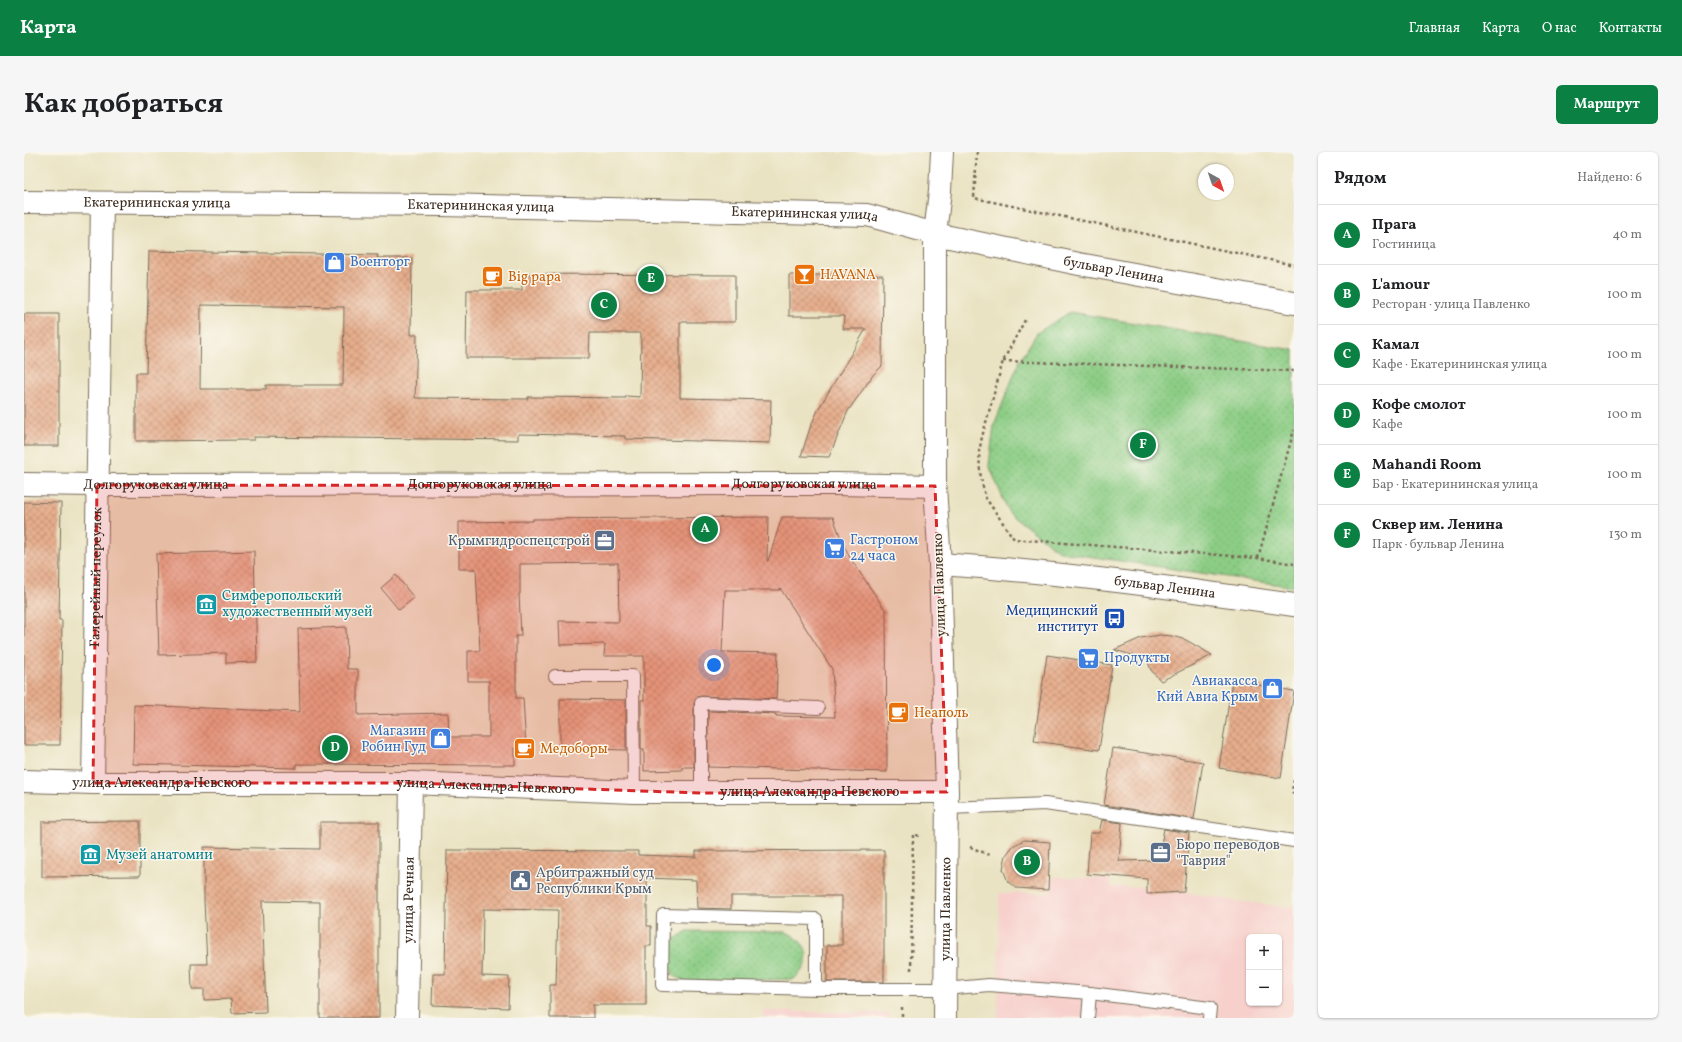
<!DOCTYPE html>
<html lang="ru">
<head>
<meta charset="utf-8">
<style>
  :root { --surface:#fff; --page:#f6f6f6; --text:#202124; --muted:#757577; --line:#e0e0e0; --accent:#0b8043 }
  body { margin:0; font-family:Vollkorn,serif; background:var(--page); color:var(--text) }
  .controls { position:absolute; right:12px; bottom:12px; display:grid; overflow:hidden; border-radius:6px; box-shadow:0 1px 3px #0004 }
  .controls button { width:36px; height:36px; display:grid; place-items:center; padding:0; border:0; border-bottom:1px solid var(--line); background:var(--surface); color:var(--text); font:20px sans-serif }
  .compass { position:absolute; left:1174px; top:12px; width:36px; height:36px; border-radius:50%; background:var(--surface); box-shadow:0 1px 3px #0004; rotate:140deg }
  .you { position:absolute; left:690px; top:513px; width:14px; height:14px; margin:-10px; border:3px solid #fff; border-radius:50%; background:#1a73e8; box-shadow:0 0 0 6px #1a73e833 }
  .badge { display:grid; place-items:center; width:26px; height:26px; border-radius:50%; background:var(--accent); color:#fff; font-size:13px; font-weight:700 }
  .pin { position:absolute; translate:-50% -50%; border:2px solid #fff; box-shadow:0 1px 4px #0006 }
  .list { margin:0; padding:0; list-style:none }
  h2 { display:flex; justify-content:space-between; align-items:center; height:52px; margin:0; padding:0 16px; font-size:17px }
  h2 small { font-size:13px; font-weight:400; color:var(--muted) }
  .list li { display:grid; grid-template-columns:26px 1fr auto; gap:12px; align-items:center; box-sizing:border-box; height:60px; padding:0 16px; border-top:1px solid var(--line) }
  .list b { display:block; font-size:15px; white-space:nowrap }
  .list p { margin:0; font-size:13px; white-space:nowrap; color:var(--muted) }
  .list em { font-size:13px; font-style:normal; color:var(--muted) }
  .map { position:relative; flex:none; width:1270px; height:866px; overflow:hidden; border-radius:6px }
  header { display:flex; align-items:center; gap:24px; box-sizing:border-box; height:56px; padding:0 20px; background:var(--accent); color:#fff }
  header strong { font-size:19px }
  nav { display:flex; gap:22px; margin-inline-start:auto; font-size:14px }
  .intro { display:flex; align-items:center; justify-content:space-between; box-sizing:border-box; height:96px; padding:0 24px }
  h1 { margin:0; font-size:28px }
  .button { padding:10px 18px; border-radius:6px; background:var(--accent); color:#fff; font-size:14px; font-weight:700 }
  main { display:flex; gap:24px; padding:0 24px }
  aside { flex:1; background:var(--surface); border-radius:6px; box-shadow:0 1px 3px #0004 }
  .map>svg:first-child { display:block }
  .built { fill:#f7d0cc; fill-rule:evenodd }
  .green { fill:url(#green-dots); stroke:#647c52 }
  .building { fill:url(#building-cross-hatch); fill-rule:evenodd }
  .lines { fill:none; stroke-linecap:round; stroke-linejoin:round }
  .lane-casing { stroke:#786b58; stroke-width:14 }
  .street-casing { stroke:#786b58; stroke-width:24 }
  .secondary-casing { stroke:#786b58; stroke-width:24 }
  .primary-casing { stroke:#786b58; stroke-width:24 }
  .path { stroke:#786b58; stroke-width:2.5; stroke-dasharray:3 3; stroke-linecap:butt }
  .lane { stroke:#fff; stroke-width:12 }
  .street { stroke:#fff; stroke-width:22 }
  .secondary { stroke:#fff; stroke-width:22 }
  .primary { stroke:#fff; stroke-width:22 }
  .marked { fill:#d62828; fill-opacity:0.2; stroke:#d62828; stroke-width:3; stroke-dasharray:8 5; stroke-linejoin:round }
  .labels { text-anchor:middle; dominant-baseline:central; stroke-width:3; stroke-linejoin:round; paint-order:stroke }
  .street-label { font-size:14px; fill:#3b2a1e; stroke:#fbf7ec }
  .shop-label { font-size:14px; fill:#366cbe; stroke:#fbf7ec; text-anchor:start }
  .food-label { font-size:14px; fill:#c56008; stroke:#fbf7ec; text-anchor:start }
  .service-label { font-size:14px; fill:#4e5e75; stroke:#fbf7ec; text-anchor:start }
  .culture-label { font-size:14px; fill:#0d838f; stroke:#fbf7ec; text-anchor:start }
  .transit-label { font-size:14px; fill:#164399; stroke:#fbf7ec; text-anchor:end }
</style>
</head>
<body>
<header>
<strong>Карта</strong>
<nav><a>Главная</a><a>Карта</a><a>О нас</a><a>Контакты</a></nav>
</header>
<div class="intro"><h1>Как добраться</h1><a class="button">Маршрут</a></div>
<main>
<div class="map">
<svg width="1270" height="866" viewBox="0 0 1270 866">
  <defs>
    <pattern id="green-dots" width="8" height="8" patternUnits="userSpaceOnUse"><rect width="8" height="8" fill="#8ccd85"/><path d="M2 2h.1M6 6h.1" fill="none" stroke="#7ab072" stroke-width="1.8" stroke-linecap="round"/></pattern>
    <pattern id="building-cross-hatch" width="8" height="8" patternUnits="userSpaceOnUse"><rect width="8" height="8" fill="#e7ae8d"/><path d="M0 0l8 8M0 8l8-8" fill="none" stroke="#bc8e73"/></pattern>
  </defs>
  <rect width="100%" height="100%" fill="#fbf7ec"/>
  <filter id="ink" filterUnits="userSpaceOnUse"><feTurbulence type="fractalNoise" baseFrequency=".025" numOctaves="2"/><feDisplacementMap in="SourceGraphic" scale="8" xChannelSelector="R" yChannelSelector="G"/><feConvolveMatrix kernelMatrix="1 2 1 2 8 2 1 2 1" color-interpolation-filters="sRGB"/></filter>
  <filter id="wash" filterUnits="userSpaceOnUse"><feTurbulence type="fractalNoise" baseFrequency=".012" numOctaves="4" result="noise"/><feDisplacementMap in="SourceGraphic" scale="16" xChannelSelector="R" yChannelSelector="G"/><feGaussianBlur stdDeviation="0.9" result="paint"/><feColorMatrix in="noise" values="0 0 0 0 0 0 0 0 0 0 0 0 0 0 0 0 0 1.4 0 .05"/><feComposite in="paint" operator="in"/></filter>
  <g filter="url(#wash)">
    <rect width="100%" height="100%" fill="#eae3c3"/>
    <g class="built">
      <path d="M1027,725L1086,727L1087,735H1122L1124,742L1160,740L1212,749L1270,756V866H974L975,741H1026ZM1225,785H1255V851H1225Z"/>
      <path d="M740,859L865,861V866H740Z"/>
    </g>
    <g class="green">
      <path d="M1046,160L1270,198V435L1036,400L985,361L965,313L970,273L995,210L1013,181Z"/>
      <path d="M663,779L762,780C785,790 790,810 770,827L664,830C660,829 656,827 652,825C644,819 641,802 646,793C649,787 657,783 663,779Z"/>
    </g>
    <g id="blocks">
      <g class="building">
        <path d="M125,99L354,103L353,106H388L387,183H393L391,246L504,247V245L602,246V244L616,245L617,181H566L565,206H442L443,138H498V122L711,123V170H656V246L747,248L746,291L601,287V284L494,282V288L230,285V288L112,289V221H122ZM177,153L320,155L319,233H242V237H176Z"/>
        <path d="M765,123H859L858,214L849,223L824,259L805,305L777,304L786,276L795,256L842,177H819L820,164H765Z"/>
        <rect x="0" y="162" width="35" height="132"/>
        <path d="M0,350L37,351L35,468H38L36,593H0Z"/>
        <path d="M744,365L743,409H744L758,365H809L818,389L826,406L862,459L863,620L684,615V559L752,562V564L811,565L808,517L756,436V438H701L698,500L754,501L752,547L677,544L673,545L670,551V615H658V618L620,619V598H617V548H620V504H580L581,492L536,493L535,469L595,470L594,411L496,412V442H495L497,484H492V546H499L502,596H491V613L272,612V616L109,612L110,553L276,560L274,477L322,475L323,517H334V563L424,561L425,585H465V529H444V499H456L452,417H435V370L509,369V367Z"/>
        <path d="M230,399L233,510L202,511V501L135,503L132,402Z"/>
        <path d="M372,423L390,446L375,458L357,436Z"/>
        <path d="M1136,483L1148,484L1162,488L1188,503L1137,529L1127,518L1123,507L1090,498L1117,486Z"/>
        <path d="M1023,503L1088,513L1075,598L1010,589Z"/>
        <path d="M1208,529L1270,539L1257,626L1195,616Z"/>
        <path d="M536,547L602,548V598L536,596Z"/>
        <path d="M1089,596L1179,610L1170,667L1080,653Z"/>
        <path d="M1078,668L1098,671L1095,709L1134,708L1140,677L1165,681L1160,740L1123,742V727L1063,722L1066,681H1075Z"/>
        <path d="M116,669V724L18,725V670Z"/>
        <path d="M296,670H355V866H296V750L238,749L242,860L208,861L207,847L180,848V837H168L167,812H183L180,748V695L296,697Z"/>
        <path d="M1000,688L1026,690L1024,738L992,736L984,730L979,717L982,703L989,694Z"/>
        <path d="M423,698L614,699V703L672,705V699L860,698V830H803V793H818V744H707V757L673,756L672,728L623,726V774H627V794H622V853H569V866H526V833H532L534,758L459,757L458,824L485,825L484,856L408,853L409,822H421Z"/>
      </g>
    </g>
  </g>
  <g filter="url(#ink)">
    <use href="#blocks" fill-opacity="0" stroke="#786b58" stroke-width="1"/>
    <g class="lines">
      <defs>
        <g id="lane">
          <path d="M531,524H609L610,640"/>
          <path d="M677,641V551L794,556"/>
          <path d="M924,656L1021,652L1270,689"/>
          <path d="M792,837V767L639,763L638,833L792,837H921L965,833L1066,841L1186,856L1185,866"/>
          <path d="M1064,866L1066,841"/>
        </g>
        <g id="street">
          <path id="s1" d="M0,332L73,333L813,332L911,334"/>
          <path id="s2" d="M69,631L78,51"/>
          <path id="s3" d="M383,866L387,631"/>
          <path id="s4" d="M921,866L923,640"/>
        </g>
        <path id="secondary" d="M911,82L916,39L918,0"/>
        <g id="primary">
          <path id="s5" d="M0,50L418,53L843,63L911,82L1055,112L1270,151"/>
          <path id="s6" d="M916,412C1035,420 1152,436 1270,453"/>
          <path id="s7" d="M0,629L69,631H387L610,640H923L916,412L911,334V82"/>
        </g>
      </defs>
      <use href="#lane" class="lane-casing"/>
      <use href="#street" class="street-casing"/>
      <use href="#secondary" class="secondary-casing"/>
      <use href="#primary" class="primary-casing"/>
      <g class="path">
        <path d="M953,0L950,46L1270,113"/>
        <path d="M1001,168L979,209L958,285L955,300L956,320L961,345L990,387L1234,406L1270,412"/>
        <path d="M979,209L1270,219"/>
        <path d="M1234,406L1270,278"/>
        <path d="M1270,628L1268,639L1270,643"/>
        <path d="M946,695L966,703"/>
        <path d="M887,818L889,683L898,684"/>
        <path d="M878,855V866"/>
      </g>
      <use href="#lane" class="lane"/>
      <use href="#street" class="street"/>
      <use href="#secondary" class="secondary"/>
      <use href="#primary" class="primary"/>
    </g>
  </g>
  <path class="marked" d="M73,333L911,334L923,640L677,641L387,631H69Z"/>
  <defs>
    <symbol id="shop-square" viewBox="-11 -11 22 22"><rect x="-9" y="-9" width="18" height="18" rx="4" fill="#3f7fe0" stroke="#fbf7ec"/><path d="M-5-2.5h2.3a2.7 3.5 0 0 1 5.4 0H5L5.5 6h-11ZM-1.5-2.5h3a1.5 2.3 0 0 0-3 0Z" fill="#fff"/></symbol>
    <symbol id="bar-square" viewBox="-11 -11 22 22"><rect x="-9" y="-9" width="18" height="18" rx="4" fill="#e8710a" stroke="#fbf7ec"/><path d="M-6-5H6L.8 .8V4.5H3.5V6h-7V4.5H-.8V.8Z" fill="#fff"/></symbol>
    <symbol id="cafe-square" viewBox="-11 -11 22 22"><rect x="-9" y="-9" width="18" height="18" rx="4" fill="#e8710a" stroke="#fbf7ec"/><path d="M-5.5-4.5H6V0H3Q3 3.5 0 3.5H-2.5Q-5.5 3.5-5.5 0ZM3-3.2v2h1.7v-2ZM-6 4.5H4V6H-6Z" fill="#fff"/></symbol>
    <symbol id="office-square" viewBox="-11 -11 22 22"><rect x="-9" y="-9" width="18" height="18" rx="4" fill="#5c6f8a" stroke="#fbf7ec"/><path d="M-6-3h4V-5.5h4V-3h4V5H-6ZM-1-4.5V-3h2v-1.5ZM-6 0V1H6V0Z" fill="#fff"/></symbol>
    <symbol id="supermarket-square" viewBox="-11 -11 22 22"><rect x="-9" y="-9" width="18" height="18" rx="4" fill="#3f7fe0" stroke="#fbf7ec"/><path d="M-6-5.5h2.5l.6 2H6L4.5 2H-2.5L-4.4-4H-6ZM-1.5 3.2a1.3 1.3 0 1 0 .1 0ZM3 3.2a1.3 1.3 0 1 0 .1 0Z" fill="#fff"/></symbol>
    <symbol id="museum-square" viewBox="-11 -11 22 22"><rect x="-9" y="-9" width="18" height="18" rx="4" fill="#0f9aa8" stroke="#fbf7ec"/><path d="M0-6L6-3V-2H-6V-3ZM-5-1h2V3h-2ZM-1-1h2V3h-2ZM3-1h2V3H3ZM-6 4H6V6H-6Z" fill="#fff"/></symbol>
    <symbol id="bus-square" viewBox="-11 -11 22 22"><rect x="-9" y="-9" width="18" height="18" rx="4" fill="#1a4fb4" stroke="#fbf7ec"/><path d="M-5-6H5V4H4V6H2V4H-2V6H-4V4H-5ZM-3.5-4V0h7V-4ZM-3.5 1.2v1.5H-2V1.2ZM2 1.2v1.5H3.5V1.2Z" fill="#fff"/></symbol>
    <symbol id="civic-square" viewBox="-11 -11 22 22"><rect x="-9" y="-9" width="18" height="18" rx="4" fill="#5c6f8a" stroke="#fbf7ec"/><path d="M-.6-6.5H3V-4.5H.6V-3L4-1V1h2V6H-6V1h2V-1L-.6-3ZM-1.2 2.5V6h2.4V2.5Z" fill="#fff"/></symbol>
  </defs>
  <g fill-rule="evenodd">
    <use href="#shop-square" x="298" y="98" width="25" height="25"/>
    <use href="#bar-square" x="768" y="110" width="25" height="25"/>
    <use href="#cafe-square" x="456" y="112" width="25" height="25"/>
    <use href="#office-square" x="568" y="376" width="25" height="25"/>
    <use href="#supermarket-square" x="798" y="384" width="25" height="25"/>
    <use href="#museum-square" x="170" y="440" width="25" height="25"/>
    <use href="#bus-square" x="1078" y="454" width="25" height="25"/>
    <use href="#supermarket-square" x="1052" y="494" width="25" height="25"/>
    <use href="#shop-square" x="1236" y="524" width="25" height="25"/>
    <use href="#cafe-square" x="862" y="548" width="25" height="25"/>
    <use href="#shop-square" x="404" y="574" width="25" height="25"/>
    <use href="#cafe-square" x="488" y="584" width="25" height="25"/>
    <use href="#office-square" x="1124" y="688" width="25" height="25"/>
    <use href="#museum-square" x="54" y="690" width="25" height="25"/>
    <use href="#civic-square" x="484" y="716" width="25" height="25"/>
  </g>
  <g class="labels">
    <g class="street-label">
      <text stroke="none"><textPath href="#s5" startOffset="133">Екатерининская улица</textPath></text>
      <text stroke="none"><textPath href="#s5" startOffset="457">Екатерининская улица</textPath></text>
      <text stroke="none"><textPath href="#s5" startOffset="781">Екатерининская улица</textPath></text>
      <text stroke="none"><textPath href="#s5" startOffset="1096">бульвар Ленина</textPath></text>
      <text stroke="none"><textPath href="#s1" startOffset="456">Долгоруковская улица</textPath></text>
      <text stroke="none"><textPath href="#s1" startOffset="780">Долгоруковская улица</textPath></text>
      <text stroke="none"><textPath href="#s1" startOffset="132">Долгоруковская улица</textPath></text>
      <text stroke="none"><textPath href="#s2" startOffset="206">Галерейный переулок</textPath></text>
      <text transform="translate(916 433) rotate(-92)">улица Павленко</text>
      <text stroke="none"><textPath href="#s6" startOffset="226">бульвар Ленина</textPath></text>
      <text stroke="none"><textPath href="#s7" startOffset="138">улица Александра Невского</textPath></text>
      <text stroke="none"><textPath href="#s7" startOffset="462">улица Александра Невского</textPath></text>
      <text stroke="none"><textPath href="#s7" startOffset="786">улица Александра Невского</textPath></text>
      <text stroke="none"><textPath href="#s3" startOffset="118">улица Речная</textPath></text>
      <text stroke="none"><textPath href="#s4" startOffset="109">улица Павленко</textPath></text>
    </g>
    <g class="shop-label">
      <text x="326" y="110">Военторг</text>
      <text x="826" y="388">Гастроном<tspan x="826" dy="16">24 часа</tspan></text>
      <text x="1080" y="506">Продукты</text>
      <text x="1234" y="529" text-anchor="end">Авиакасса<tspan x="1234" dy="16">Кий Авиа Крым</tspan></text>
      <text x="402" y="579" text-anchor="end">Магазин<tspan x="402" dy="16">Робин Гуд</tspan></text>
    </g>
    <g class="food-label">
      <text x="796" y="123">HAVANA</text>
      <text x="484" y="125">Big papa</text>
      <text x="890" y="561">Неаполь</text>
      <text x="516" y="597">Медоборы</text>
    </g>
    <g class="service-label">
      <text x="566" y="389" text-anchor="end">Крымгидроспецстрой</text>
      <text x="1152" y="693">Бюро переводов<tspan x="1152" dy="16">"Таврия"</tspan></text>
      <text x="512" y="721">Арбитражный суд<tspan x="512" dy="16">Республики Крым</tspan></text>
    </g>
    <g class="culture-label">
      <text x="198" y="444">Симферопольский<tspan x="198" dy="16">художественный музей</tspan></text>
      <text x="82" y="703">Музей анатомии</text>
    </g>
    <g class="transit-label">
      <text x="1074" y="459">Медицинский<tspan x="1074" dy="16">институт</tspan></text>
    </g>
  </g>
</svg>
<div class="controls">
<button>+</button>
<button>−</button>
</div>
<svg class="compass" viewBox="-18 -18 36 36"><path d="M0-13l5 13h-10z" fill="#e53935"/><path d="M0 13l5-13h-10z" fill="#757577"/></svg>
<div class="you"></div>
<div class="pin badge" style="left:681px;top:377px">A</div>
<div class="pin badge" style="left:1003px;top:710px">B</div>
<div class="pin badge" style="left:580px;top:153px">C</div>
<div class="pin badge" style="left:311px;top:596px">D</div>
<div class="pin badge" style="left:627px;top:127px">E</div>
<div class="pin badge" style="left:1119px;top:293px">F</div>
</div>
<aside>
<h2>Рядом<small>Найдено: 6</small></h2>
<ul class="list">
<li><span class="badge">A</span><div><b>Прага</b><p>Гостиница</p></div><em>40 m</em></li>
<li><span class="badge">B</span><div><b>L'amour</b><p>Ресторан · улица Павленко</p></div><em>100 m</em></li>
<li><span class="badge">C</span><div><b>Камал</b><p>Кафе · Екатерининская улица</p></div><em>100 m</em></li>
<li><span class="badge">D</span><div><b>Кофе смолот</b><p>Кафе</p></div><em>100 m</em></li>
<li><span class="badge">E</span><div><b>Mahandi Room</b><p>Бар · Екатерининская улица</p></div><em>100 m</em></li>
<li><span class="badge">F</span><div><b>Сквер им. Ленина</b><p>Парк · бульвар Ленина</p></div><em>130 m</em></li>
</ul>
</aside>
</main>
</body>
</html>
